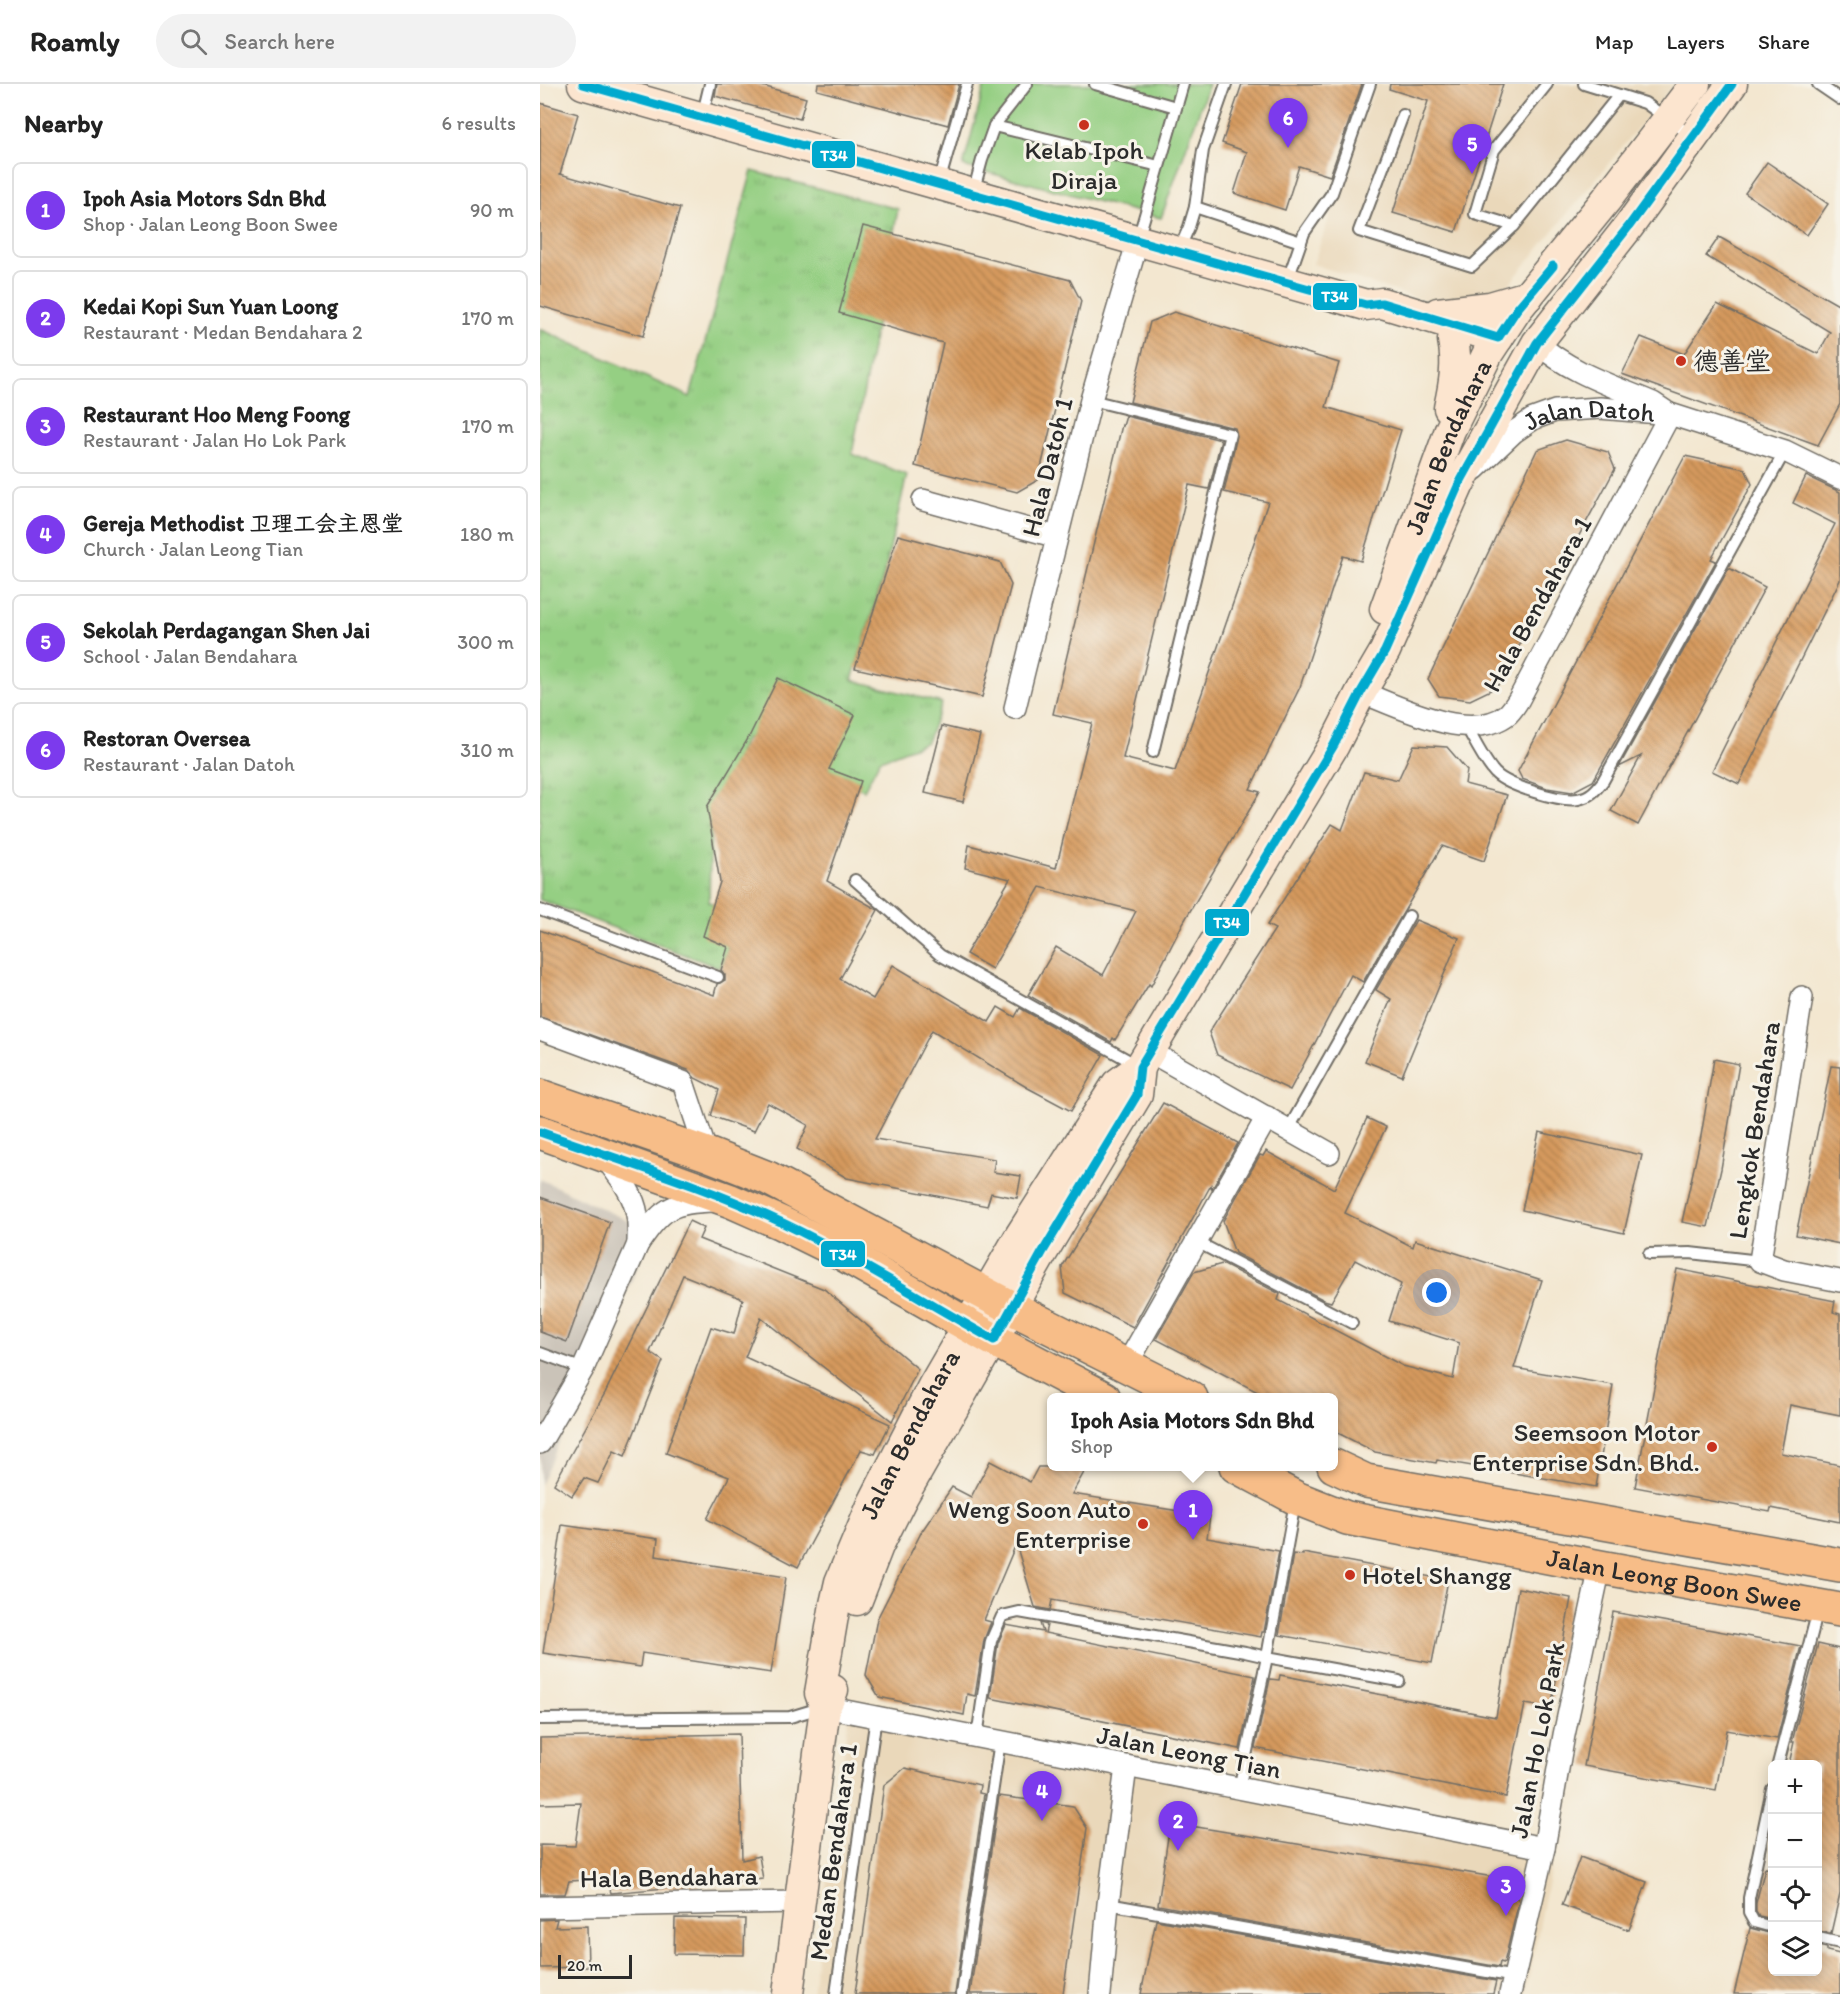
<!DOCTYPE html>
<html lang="en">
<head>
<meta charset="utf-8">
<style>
  :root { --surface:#fff; --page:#f2f2f2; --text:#222; --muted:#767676; --line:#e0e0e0; --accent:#7c3aed }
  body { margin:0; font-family:Itim,"LXGW WenKai TC",sans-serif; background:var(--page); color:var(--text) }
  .controls { position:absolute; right:18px; bottom:18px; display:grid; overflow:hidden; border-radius:9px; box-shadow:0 3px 15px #0003 }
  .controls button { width:54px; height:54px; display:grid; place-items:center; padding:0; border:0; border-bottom:2px solid var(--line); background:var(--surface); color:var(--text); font:30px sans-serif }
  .scale { position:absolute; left:18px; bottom:15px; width:74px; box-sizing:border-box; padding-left:6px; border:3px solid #2b2b2b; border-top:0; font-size:16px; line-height:21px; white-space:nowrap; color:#2b2b2b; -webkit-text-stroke:4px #f7f3e8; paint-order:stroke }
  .you { position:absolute; left:897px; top:1209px; width:21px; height:21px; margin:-15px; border:4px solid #fff; border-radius:50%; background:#1a73e8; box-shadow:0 0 0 9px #1a73e833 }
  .badge { display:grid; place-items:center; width:39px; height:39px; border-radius:50%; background:var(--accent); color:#fff; font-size:20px; font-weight:700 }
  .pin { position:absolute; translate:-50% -50px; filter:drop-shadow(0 2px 3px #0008) }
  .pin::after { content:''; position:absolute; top:32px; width:21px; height:18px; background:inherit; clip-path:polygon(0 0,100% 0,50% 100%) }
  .popup { position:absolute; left:507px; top:1309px; width:291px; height:78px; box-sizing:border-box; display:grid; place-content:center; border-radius:9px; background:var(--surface); filter:drop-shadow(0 2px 4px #0005); font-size:20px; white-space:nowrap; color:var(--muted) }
  .popup b { font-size:22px; color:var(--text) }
  .popup::after { content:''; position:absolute; left:50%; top:100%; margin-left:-12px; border:12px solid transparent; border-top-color:var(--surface) }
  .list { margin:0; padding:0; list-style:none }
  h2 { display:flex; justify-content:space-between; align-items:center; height:78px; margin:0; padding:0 24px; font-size:26px }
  h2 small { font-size:20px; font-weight:400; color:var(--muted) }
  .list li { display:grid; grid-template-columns:39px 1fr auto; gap:18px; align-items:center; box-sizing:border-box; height:96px; margin:0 12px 12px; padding:0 12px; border:2px solid var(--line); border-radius:9px }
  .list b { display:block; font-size:22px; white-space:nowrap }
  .list p { margin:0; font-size:20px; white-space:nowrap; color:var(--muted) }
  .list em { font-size:20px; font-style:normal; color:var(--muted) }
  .icon { flex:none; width:33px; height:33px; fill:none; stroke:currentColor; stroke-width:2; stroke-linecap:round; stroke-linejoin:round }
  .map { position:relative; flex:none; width:1300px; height:1910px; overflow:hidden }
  header { display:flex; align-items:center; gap:36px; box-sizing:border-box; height:84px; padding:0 30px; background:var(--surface); border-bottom:2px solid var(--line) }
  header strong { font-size:28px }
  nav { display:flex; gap:33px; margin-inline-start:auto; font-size:21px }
  .search { width:420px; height:54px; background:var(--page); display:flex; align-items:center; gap:15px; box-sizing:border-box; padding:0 21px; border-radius:33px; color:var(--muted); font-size:22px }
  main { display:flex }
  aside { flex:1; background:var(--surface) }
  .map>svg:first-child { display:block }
  .built { fill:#ead8ba }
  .industrial { fill:#cac3b8 }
  .grass { fill:url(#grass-tufts); stroke:#607d57; stroke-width:1.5 }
  .pitch { fill:#95cf83; stroke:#607d57; stroke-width:1.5 }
  .building { fill:url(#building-back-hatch) }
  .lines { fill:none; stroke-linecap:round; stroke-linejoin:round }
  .lane-casing { stroke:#716d65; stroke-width:14 }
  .street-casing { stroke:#716d65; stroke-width:24 }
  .secondary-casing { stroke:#716d65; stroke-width:33 }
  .primary-casing { stroke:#716d65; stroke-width:36 }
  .lane { stroke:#fff; stroke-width:10 }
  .street { stroke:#fff; stroke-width:21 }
  .secondary { stroke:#fce5cf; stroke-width:30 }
  .primary { stroke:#f7bd88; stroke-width:33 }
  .bus-1-casing { stroke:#f7f3e8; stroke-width:14 }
  .bus-1 { stroke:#00a9ce; stroke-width:9 }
  .poi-dot { fill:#c8321e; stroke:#f7f3e8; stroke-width:2 }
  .labels { text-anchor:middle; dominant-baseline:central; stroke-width:6; stroke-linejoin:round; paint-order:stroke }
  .poi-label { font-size:26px; fill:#2b2b2b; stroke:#f7f3e8; text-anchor:start }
  .street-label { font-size:26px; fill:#2b2b2b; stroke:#f7f3e8 }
  .line-badge { stroke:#f7f3e8; stroke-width:2 }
  .badge-label { font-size:16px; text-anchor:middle; font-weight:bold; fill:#fff }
</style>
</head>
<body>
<header>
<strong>Roamly</strong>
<div class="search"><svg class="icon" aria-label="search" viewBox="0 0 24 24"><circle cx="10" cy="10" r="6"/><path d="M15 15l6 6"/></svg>Search here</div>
<nav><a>Map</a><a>Layers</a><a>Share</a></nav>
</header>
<main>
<aside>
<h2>Nearby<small>6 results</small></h2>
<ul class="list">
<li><span class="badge">1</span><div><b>Ipoh Asia Motors Sdn Bhd</b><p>Shop · Jalan Leong Boon Swee</p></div><em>90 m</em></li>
<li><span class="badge">2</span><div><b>Kedai Kopi Sun Yuan Loong</b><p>Restaurant · Medan Bendahara 2</p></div><em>170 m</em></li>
<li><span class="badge">3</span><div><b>Restaurant Hoo Meng Foong</b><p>Restaurant · Jalan Ho Lok Park</p></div><em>170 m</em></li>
<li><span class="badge">4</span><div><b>Gereja Methodist 卫理工会主恩堂</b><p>Church · Jalan Leong Tian</p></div><em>180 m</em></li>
<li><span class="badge">5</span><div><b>Sekolah Perdagangan Shen Jai</b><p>School · Jalan Bendahara</p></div><em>300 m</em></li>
<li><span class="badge">6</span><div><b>Restoran Oversea</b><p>Restaurant · Jalan Datoh</p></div><em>310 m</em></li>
</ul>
</aside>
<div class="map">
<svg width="1300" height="1910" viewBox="0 0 1300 1910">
  <defs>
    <pattern id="grass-tufts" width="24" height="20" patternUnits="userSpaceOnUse" patternTransform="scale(1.5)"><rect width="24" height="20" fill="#95cf83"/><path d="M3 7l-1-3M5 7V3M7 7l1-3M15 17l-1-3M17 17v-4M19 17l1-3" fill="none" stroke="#81b271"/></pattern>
    <pattern id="building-back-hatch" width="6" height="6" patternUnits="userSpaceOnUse" patternTransform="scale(1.5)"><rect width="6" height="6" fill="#d69a5d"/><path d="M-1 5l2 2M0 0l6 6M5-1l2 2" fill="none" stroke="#ae7e4d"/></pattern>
  </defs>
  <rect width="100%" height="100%" fill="#f7f3e8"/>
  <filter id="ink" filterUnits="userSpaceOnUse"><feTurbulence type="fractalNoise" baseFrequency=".0167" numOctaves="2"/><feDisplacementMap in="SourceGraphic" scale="12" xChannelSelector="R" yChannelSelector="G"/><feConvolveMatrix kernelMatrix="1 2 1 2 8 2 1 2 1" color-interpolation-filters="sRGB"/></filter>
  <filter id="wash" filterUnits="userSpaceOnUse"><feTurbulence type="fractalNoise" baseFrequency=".008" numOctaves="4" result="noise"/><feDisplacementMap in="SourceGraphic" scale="24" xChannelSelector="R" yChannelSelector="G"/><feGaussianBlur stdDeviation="1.35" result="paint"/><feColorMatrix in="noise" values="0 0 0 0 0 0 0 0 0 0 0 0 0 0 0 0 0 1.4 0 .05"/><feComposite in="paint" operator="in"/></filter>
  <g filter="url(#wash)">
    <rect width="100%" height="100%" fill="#f3e7d0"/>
    <g class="built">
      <path d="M836,0H1134L967,203L937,223L891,219L773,180Z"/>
      <path d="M310,1623L1015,1761L986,1910H272Z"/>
    </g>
    <path class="industrial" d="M0,1095L113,1149L0,1401Z"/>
    <path class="grass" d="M212,87L358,125L312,370L367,391L345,486L312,596L402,619L387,658L340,676L324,706L206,654L171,728L169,818L201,828L180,884L0,816V245L150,313Z"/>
    <path class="pitch" d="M445,0H669L621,134L423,82Z"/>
    <g id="blocks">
      <g class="building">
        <path d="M177,0H215L266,14L260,35L175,12Z"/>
        <path d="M278,0H419L408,41L277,6Z"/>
        <path d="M702,0H822L790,92L759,82L745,126L694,109L707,68L682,59Z"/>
        <path d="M850,0H963L916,148L853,129L888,17L849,5Z"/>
        <path d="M0,19L38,30L20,90L140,124L103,252L0,222Z"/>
        <path d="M1227,78L1288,120L1267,151L1205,109Z"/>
        <path d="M323,142L530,196L541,217L498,396L477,408L375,382L403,259L299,229Z"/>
        <path d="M1179,153L1300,222V320L1278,361L1082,290L1101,253L1144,270L1177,220L1278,270L1290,248L1166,172Z"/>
        <path d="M634,228L799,279L786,323L861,346L821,477L803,472L760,603L710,705L720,708L643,839L611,902L609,900L575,956L573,954L571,958L488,911L516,863L563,891L596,827L500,803L452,885L426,870L470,795L425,784L429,761L516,784L552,639L513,630L582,341L583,342L586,332L681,356L669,405L649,401L583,674L635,687L728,418L684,408L697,352L695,344L590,318L610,238Z"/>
        <path d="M1026,356L1068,368L1075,385L957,603L930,616L899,612L888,595L997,366Z"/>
        <path d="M1145,372L1205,385L1212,400L1171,475L1176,477L1053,697L1032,708L1007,704L982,695L978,687Z"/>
        <path d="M1266,392L1300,408V496L1199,700L1172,687L1295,440L1253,419Z"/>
        <path d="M358,451L460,478L471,501L442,613L315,584Z"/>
        <path d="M1189,484L1225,503L1098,741L1071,727L1101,672L1079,683Z"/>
        <path d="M238,594L315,631L289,685L321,697L287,797L338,826L300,895L333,915L353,881L449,938L458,923L475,933L480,924L563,971L531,1027L488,1004L392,946L335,1055L455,1075L453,1088L481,1092L477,1114L451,1109L447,1122L307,1094L257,1065L268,1041L228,1019L214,1047L171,1032L179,1006L155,994L148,986L0,933V846L174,911L177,900L185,896V891L181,886L188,863L163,852L180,798L167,723L209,653Z"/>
        <path d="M402,642L440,651L423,718L385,709Z"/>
        <path d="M874,661L907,663L927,686L925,700L967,711L944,777L902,762L823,898L811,891L750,1006L677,971L669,948L735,845L727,841L792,740L802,746L824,688L858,696Z"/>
        <path d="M876,836L919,854L862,992L825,977L851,915L836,906Z"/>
        <path d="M1174,975L1199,980L1181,1085L1168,1143L1142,1138L1161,1052Z"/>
        <path d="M1291,982L1300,983V1160L1256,1151Z"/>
        <path d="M623,1019L698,1059L672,1105L671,1101L593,1243L525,1209L522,1183Z"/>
        <path d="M827,1034L846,1043L805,1129L873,1163L875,1156L1002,1196L974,1284L1073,1301L1056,1403L897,1376L896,1379L835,1368L794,1347V1314H729L616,1255L654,1188L682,1180L740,1210L738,1216L863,1282L913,1295L919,1259L849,1237L861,1200L815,1176L791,1218L784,1216L695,1169L683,1137L720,1071L723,1072L726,1067L794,1105Z"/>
        <path d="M999,1048L1102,1071L1084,1149L982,1126Z"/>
        <path d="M0,1113L70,1138L27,1258L0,1248Z"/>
        <path d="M149,1137L164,1144L159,1155L284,1205L378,1285L352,1337L221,1234L205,1273L350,1340L335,1370L321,1366L258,1483L167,1435L189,1393L126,1369L171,1243L194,1250L203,1215L143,1191L110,1268L123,1277L85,1372L74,1367L58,1399L44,1394L32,1412L14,1400L65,1309Z"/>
        <path d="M1137,1185L1295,1217L1293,1228L1300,1230V1331L1250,1321L1241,1369L1300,1381V1438L1231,1424L1230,1428L1095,1403L1116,1293H1115Z"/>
        <path d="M450,1377L490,1398L498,1383H547L532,1410L670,1432L667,1454L739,1467L724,1548H722L721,1553L512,1516L510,1526L495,1523L476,1460L444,1536L451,1538L444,1556L435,1612L427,1610L424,1631L339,1613L326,1591L337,1535L382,1447L412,1403L431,1413Z"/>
        <path d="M22,1441L118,1455L116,1472L246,1493L231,1589L102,1569L100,1583L3,1569Z"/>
        <path d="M763,1469L908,1496L892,1579L739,1551L753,1470L763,1471Z"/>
        <path d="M978,1504L1031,1514L1011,1624L985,1620L966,1713L715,1664L730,1595L739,1596L740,1591L956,1633Z"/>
        <path d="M1073,1528L1261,1562L1237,1655L1187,1646L1176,1706L1044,1682Z"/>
        <path d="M500,1539L507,1541L505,1549L715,1592L700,1665L450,1614L458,1559L466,1541L503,1548Z"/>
        <path d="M1278,1560L1300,1565V1810L1291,1849L1278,1847V1680H1249L1254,1658H1252Z"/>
        <path d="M199,1650L202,1776L219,1772L223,1795L71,1809L67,1795L29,1797L25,1810H0V1761L35,1762L41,1719L0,1720V1654Z"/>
        <path d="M365,1684L440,1701L439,1709L444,1710L415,1910H315L344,1701Z"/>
        <path d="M459,1712L533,1722L547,1744L523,1910H430Z"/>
        <path d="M651,1742L965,1795L979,1817L964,1879L960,1878L959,1883L618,1821L628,1753Z"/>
        <path d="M1040,1773L1107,1798L1089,1846L1022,1821Z"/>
        <path d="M1225,1784L1233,1785V1835L1219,1832L1216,1827V1819Z"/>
        <path d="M135,1834L205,1835L204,1871L134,1870Z"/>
        <path d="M17,1835L15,1843L47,1842L48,1883L0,1884V1836Z"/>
        <path d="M616,1836L956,1897L953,1910H601Z"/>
        <path d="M1210,1844L1233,1850V1887H1278V1862L1287,1864V1867L1300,1870V1910H1194Z"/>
      </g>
    </g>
  </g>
  <g filter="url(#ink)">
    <use href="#blocks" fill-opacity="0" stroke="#716d65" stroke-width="1.5"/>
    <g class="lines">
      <defs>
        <g id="lane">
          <path d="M555,0L636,23"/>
          <path d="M1007,0L954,66L935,130L974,142L1079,11"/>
          <path d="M1044,0L1105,19L1152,52"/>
          <path d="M1278,0L1300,15"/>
          <path d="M863,31L819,147L932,182L974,142"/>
          <path d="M162,33L170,0"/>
          <path d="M454,42L487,0"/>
          <path d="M399,99L427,0"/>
          <path d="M433,109L442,76L454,42L619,82"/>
          <path d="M655,123L761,158"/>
          <path d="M598,155L643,0"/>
          <path d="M639,166L649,143L655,123L663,66L686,0"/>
          <path d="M747,198L764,149L792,109L830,0"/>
          <path d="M551,316L690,350L613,668"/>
          <path d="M926,642C934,656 944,677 955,689C968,702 1020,718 1038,715C1050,713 1056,706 1063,697L1245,367"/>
          <path d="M315,796L400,871L597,981"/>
          <path d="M0,826L178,893"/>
          <path d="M748,1046L869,832"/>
          <path d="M657,1158L812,1239"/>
          <path d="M1109,1170L1150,1169L1220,1177"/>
          <path d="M0,1269L43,1285"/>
          <path d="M755,1418L727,1573L859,1597"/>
          <path d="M0,1635L250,1633L283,1623"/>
          <path d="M437,1653L451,1557L462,1532L479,1528L705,1568L727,1573L699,1705"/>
          <path d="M1238,1680L1278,1526"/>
          <path d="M1232,1705L1209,1814V1829L1214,1838L1232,1843"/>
          <path d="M568,1820L975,1893"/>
          <path d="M1278,1854L1300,1859"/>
          <path d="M296,1910L336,1633"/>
          <path d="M422,1910L460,1657"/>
        </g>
        <g id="street">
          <path d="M997,259C1029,288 1073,302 1113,319L1125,327"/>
          <path id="s1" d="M935,385L974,348L993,335L1015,327L1060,324L1130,330L1245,367L1300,394"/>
          <path d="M383,416L517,453"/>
          <path d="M821,608C859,623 931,660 968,630C972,626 976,620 979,615L1130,330"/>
          <path d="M475,624L551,316L598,156"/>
          <path d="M1262,913L1220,1177L1244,1186L1300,1197"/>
          <path d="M0,945L143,998L167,1070"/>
          <path d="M609,967L789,1069"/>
          <path d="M65,1074C78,1091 94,1109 97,1131C99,1141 98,1151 98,1160"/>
          <path d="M586,1282L727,1033"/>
          <path d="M0,1359L43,1285L98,1160C123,1124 130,1118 175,1117"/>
          <path d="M285,1623L1004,1764"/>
          <path d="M0,1823L259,1818"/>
          <path d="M560,1910L568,1820L586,1683"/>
          <path d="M970,1910L1004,1764L1024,1651L1060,1483"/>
        </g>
        <g id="secondary">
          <path d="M43,0L826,221L842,219L958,254"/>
          <path d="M898,229L950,223L988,212"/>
          <path d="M909,324C914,301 918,280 913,256"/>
          <path id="s2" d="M845,525L910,346L948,269L977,225L1066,116L1155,0"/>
          <path d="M317,1516L338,1462L363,1412L502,1169L597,1011L600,983"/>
          <path id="s3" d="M285,1623L280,1609L295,1520L300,1498L333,1419L393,1302L480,1152L577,1000L600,983L794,661L821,608L845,567L919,400L997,259L1089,142L1192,0"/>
          <path d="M248,1910L285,1623L293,1606"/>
        </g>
        <g id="primary">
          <path d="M0,1012L167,1070L228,1094L472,1224L651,1314"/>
          <path d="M0,1048L191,1117L241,1139L298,1167L454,1256L564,1314"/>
          <path id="s4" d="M696,1382L756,1414L807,1434L1060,1483L1300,1526"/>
          <path d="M794,1382L826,1397L1300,1481"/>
        </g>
      </defs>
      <use href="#lane" class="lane-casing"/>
      <use href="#street" class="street-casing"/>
      <use href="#secondary" class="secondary-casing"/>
      <use href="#primary" class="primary-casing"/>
      <use href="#lane" class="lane"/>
      <use href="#street" class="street"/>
      <use href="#secondary" class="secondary"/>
      <use href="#primary" class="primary"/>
      <defs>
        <g id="bus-1">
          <path d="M43,0L826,221L842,219L958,254L977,225L1013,182"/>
          <path d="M0,1048C81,1077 165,1102 243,1139C316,1174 384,1217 454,1256L502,1169L597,1011L600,983L794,661L821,608L845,567L919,400L997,259L1089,142L1192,0"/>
        </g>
      </defs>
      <use href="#bus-1" class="bus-1-casing"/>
      <use href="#bus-1" class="bus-1"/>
    </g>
  </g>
  <g class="poi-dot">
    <circle cx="544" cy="41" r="6"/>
    <circle cx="1141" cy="277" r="6"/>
    <circle cx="1172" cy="1363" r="6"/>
    <circle cx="603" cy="1440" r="6"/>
    <circle cx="810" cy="1491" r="6"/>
  </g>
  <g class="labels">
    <g class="poi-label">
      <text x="544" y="66" text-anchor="middle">Kelab Ipoh<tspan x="544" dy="30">Diraja</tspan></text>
      <text x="1153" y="277">德善堂</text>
      <text x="1160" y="1348" text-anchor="end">Seemsoon Motor<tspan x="1160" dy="30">Enterprise Sdn. Bhd.</tspan></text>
      <text x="591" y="1425" text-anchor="end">Weng Soon Auto<tspan x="591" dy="30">Enterprise</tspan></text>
      <text x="822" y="1491">Hotel Shangg</text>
    </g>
    <g class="street-label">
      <text stroke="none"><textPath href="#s1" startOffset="134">Jalan Datoh</textPath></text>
      <text stroke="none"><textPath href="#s2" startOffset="174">Jalan Bendahara</textPath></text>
      <text transform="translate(507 383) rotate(-76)">Hala Datoh 1</text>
      <text transform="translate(997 520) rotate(-61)">Hala Bendahara 1</text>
      <text transform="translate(1214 1046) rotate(-81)">Lengkok Bendahara</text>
      <text stroke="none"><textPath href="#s3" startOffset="291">Jalan Bendahara</textPath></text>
      <text stroke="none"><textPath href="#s4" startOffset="456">Jalan Leong Boon Swee</textPath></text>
      <text transform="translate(997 1656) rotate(-79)">Jalan Ho Lok Park</text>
      <text transform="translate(649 1668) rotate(11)">Jalan Leong Tian</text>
      <text transform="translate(293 1768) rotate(-82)">Medan Bendahara 1</text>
      <text transform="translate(129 1793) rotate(-1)">Hala Bendahara</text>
    </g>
  </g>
  <g class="line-badge">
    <rect x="271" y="56" width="45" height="29" rx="6" fill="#00a9ce"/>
    <rect x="772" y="198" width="46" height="29" rx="6" fill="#00a9ce"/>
    <rect x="664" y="824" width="46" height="29" rx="6" fill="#00a9ce"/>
    <rect x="280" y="1156" width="46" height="28" rx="6" fill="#00a9ce"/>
  </g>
  <g class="badge-label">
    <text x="294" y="77">T34</text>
    <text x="795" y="218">T34</text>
    <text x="687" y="844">T34</text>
    <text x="303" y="1176">T34</text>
  </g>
</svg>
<div class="controls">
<button>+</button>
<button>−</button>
<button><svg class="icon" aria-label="locate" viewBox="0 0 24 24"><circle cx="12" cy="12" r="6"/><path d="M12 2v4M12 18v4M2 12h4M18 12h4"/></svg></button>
<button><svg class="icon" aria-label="layers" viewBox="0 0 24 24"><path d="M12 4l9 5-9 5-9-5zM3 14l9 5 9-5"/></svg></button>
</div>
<div class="scale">20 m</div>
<div class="you"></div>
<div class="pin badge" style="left:653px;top:1456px">1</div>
<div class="popup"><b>Ipoh Asia Motors Sdn Bhd</b>Shop</div>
<div class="pin badge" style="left:638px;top:1767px">2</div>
<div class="pin badge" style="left:966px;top:1832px">3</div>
<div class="pin badge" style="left:502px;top:1737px">4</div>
<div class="pin badge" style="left:932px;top:90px">5</div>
<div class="pin badge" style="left:748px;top:64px">6</div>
</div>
</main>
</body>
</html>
